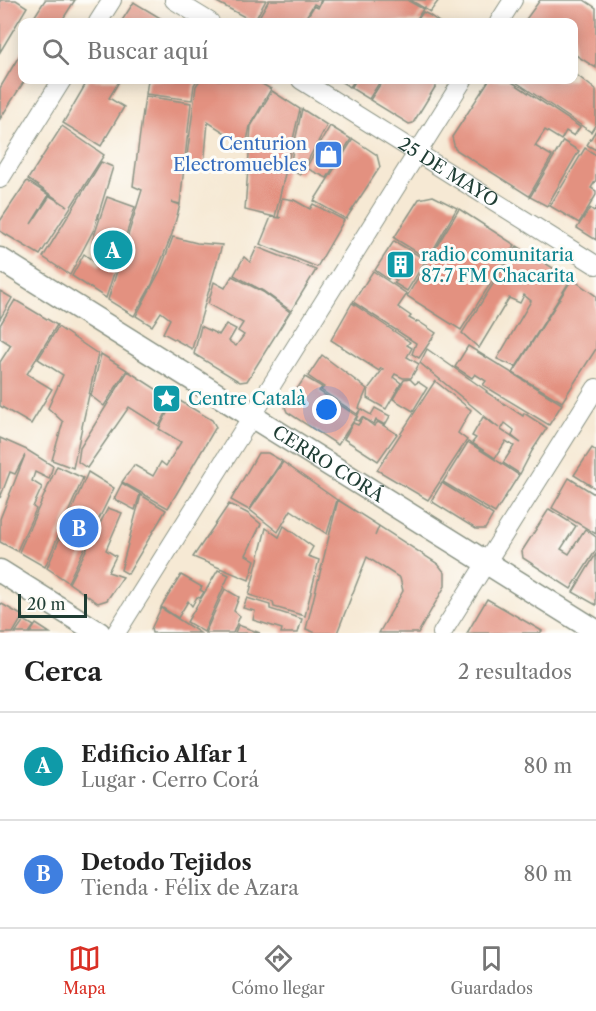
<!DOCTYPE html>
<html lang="es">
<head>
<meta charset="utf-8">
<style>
  :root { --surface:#fff; --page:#f2f2f2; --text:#222; --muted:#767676; --line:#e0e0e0; --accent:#d93025 }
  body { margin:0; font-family:"Libre Caslon Text",serif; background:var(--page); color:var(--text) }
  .scale { position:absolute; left:18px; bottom:15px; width:69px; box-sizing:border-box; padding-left:6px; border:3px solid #1f3d34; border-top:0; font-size:16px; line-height:21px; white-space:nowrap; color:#1f3d34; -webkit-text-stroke:4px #fdfcf7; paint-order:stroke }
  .you { position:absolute; left:327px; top:410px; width:21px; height:21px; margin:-15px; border:4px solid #fff; border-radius:50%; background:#1a73e8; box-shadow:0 0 0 9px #1a73e833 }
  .badge { display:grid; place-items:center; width:39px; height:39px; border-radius:50%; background:var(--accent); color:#fff; font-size:20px; font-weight:700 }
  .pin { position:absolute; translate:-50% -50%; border:3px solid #fff; box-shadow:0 2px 6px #0006 }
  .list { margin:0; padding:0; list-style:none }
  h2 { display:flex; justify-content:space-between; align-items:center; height:78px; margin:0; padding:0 24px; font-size:26px }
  h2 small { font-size:20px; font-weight:400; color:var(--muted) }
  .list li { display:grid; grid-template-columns:39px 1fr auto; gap:18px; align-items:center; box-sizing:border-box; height:108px; padding:0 24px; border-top:2px solid var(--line) }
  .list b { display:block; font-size:22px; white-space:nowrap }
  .list p { margin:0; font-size:20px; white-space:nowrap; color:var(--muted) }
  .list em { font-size:20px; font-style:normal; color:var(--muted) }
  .icon { flex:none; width:33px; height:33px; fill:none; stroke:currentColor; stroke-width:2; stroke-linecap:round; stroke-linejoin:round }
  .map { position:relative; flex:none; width:596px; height:633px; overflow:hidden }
  .search { position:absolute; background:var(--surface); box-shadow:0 3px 15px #0003; left:18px; right:18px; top:18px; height:66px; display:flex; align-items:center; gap:15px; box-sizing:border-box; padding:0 21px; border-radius:12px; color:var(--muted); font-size:22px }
  .sheet { height:294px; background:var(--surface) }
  nav { display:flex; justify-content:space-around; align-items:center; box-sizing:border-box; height:84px; border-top:2px solid var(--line); background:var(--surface); font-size:16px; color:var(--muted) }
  nav a { display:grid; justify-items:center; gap:3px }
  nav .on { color:var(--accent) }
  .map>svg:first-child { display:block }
  .building { fill:#e39180; fill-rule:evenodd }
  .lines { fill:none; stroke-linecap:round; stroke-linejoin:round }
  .minor-casing { stroke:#8a9384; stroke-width:20 }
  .tertiary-casing { stroke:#8a9384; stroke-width:25 }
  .minor { stroke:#fff; stroke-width:18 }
  .tertiary { stroke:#fff; stroke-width:22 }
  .labels { text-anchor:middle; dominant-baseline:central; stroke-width:6; stroke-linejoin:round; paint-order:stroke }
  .shop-label { font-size:18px; fill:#366cbe; stroke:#fdfcf7; text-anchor:end }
  .street-label { font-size:18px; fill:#1f3d34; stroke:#fdfcf7 }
  .culture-label { font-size:18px; fill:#0d838f; stroke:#fdfcf7; text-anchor:start }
</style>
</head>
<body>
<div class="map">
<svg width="596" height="633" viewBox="0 0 596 633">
  <rect width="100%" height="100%" fill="#fdfcf7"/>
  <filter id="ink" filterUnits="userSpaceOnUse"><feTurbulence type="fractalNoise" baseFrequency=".0167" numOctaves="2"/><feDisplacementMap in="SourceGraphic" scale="12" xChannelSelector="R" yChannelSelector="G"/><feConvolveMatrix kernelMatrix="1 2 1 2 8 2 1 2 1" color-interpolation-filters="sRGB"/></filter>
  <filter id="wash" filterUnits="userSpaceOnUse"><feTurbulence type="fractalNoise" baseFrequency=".008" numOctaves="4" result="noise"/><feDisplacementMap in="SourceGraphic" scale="24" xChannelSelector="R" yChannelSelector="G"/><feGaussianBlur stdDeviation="1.35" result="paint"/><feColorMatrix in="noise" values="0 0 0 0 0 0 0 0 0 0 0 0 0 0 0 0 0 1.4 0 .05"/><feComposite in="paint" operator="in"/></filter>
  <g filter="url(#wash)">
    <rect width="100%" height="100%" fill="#f6e9d4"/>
    <g id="blocks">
      <g class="building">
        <path d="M0,0H16L27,7L0,52Z"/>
        <path d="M45,0H75L61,22H31Z"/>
        <path d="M213,0H266L254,22Z"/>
        <path d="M269,0H321L318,6L314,4L303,22H256Z"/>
        <path d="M322,0H407L423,9L415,22H304L314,6L318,8Z"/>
        <path d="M410,0H439L430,12L425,9V7L424,8Z"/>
        <path d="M540,0H584L596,8V68L574,54V22H524Z"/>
        <path d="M134,2L135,3L167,22H121Z"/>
        <path d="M423,12L429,15L439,22H416Z"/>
        <path d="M22,51V80H25L0,119V88Z"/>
        <path d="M574,73L596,90V124L591,132L513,80H574Z"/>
        <path d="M88,80H120L109,98L124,107L101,146L63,123Z"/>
        <path d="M148,80H197L194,85L192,100L146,94Z"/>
        <path d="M200,80H255L271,89L250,126L246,146L208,122L204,166L186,164L196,86Z"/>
        <path d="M338,80H355L350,87Z"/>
        <path d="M356,80H381L369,99L351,88Z"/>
        <path d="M383,80H428L437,84L413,123L409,124L370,100Z"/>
        <path d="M489,80H509L580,127L574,136L566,131L561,140L545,130L535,146L552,156L529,196L455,149L452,137Z"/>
        <path d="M272,91L300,109L275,217L245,210L251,126Z"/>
        <path d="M145,96L191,103L180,204L172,202L180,205L172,234L152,284L134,316L108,300L142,190L133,186Z"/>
        <path d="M302,109L327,125L300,175L289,169Z"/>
        <path d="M62,126L104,155L40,255L0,231V221L27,181L49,195L31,224L50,196L67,206L28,179Z"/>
        <path d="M330,126L351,139L327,178L306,168Z"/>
        <path d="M596,130V150L587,145Z"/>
        <path d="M353,139L377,155L380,167L346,219L314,201Z"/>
        <path d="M563,141L579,151L547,206L530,197Z"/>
        <path d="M585,148L596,155V180L591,188L596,191V195L579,223L550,206Z"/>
        <path d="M101,162L113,167L94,229L70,275L43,257Z"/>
        <path d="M433,196L457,208L428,259L394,238L419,199Z"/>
        <path d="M107,197L135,207L106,298L72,276L84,254L100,266L106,246L93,239Z"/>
        <path d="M282,198L294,200L310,209L313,204L344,220L317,267L260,244L271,217L281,218L278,217Z"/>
        <path d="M590,208L594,211L596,208V240L577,228Z"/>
        <path d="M459,209L515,245L461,330L407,296Z"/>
        <path d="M173,237L197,243L222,245L192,349L163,333L170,319L161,312L152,326L136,316L160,271Z"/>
        <path d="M394,241L426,260L407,291L394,283L397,281L391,276L388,279L375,270Z"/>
        <path d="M517,246L571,279L516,367L497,359L531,301L524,295L520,303L509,298L479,348L462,333Z"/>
        <path d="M257,247L316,270L291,311L263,291L234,275L244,257L250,262Z"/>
        <path d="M373,271L407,294L398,307L411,316L409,318L416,322L418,321L436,333L419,358L412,354L416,343L353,302Z"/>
        <path d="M232,276L263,292L290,312L247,381L240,382L194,354L201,326L219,335L226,324L236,329L229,341L236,346L244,335L238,331L243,323L208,304L214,282L225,288Z"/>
        <path d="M572,279L596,296V349L562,402L513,373Z"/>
        <path d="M0,291L12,298L0,319Z"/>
        <path d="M15,300L57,325L27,374L52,389L31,424L0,406V362L11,345L0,338V325Z"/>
        <path d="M352,303L410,342L407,345L412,348L407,357L419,364L411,378H403L395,374L393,377L401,383L386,409L367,398L368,389L383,369L381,368L379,371L331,340Z"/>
        <path d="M58,327L98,354L73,468L52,460L63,422L48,408L63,375L38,359Z"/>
        <path d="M468,346L562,404L549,425L483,385L486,381L475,374L472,378L455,367Z"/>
        <path d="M427,349L487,391L486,392L523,416L524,413L547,428L532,451L520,474L503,463L514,446L506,441L495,458L472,443L476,438L472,436L483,417L499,428L420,363ZM505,423L514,430L512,436L521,443L501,430Z"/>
        <path d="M101,354L127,370L104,406L91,396Z"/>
        <path d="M322,355L367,389L359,408L371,415L375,408L390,416L385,425L376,420L374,424L362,417L359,421L356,420L360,410L357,414L321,390L324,387L308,376Z"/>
        <path d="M128,371L173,400L159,426L129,407L87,468L78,462L80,448Z"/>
        <path d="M305,377L322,387L319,391L357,416L338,445L287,412L285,407Z"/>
        <path d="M410,379L415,384L418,382L427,388L413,411L393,399L404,380Z"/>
        <path d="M435,381L471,410L458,433L467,440L428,500L377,470Z"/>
        <path d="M175,398L212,420L216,427L168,508L122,482L134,465L153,476L161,462L166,466L181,442L159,429Z"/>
        <path d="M363,418L374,426L378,422L397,434L378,461L344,439L353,423L358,425Z"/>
        <path d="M0,438L27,450L53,466L49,479L35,472L32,481L42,487L33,507L36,509L17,551L0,542V519L25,455L15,474L10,472L0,498Z"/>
        <path d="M468,442L519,475L495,513L443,482Z"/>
        <path d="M592,448L596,451V489L574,475Z"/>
        <path d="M258,453H268L282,461L249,510L231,500Z"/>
        <path d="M283,462L337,500L327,534L291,510L278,532L250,510Z"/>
        <path d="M57,466L83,478L45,567L19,552Z"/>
        <path d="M88,472L114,488L68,582L47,568Z"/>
        <path d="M569,478L596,495V534L552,508Z"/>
        <path d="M122,483L140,494L135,510L114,499Z"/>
        <path d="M442,483L493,515L485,529H476L431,501Z"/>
        <path d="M141,495L166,510L128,574L121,570Z"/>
        <path d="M338,500L379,526L375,536L379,526L438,564L445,573V586L418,633H379L403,591L400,578L367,557L337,633H316L306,629Z"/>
        <path d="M229,504L247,513L261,524L246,555L255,560L249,580L193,557Z"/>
        <path d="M108,508L122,513L106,550L116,556L108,572L123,577L107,600L98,603L69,583Z"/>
        <path d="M549,509L576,526L561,549L569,554L585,529L596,537V550L571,589L523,558L522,551Z"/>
        <path d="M284,526L313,547L308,556L319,560L305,616L274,607L273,602L249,595L266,528L279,537Z"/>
        <path d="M596,554V605L573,592Z"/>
        <path d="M218,570L229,575L204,632L187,622Z"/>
        <path d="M181,575L202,587L200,590L204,592L200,598L197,597L192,606L188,601L178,618L161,607Z"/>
        <path d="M225,589L239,597L234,611L240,616L233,633H205Z"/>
        <path d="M247,598L270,605V609L302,619L298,633H281L282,629L253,620L255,611L243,608Z"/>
        <path d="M487,599L542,631L540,633H467Z"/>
        <path d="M0,603L23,616L13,633H0Z"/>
        <path d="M161,608L200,633H152L151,629Z"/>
        <path d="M24,620L34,626L29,633H15Z"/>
        <path d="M36,624L50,633H30Z"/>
        <path d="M238,625L260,633H235Z"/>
      </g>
    </g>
  </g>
  <g filter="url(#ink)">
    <use href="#blocks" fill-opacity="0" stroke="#8a9384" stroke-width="1.5"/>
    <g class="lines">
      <defs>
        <g id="minor">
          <path d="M174,0L210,22"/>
          <path d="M98,22L112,0"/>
          <path d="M499,22L513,0"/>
          <path id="s1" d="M301,80L596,265"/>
          <path d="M0,179L62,80"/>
          <path d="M116,633L463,80"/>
          <path d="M442,633L596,388"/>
        </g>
        <g id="tertiary">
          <path id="s2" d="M0,259L596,631"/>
          <path d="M0,571L99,633"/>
        </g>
      </defs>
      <use href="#minor" class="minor-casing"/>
      <use href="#tertiary" class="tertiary-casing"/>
      <use href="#minor" class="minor"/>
      <use href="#tertiary" class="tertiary"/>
    </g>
  </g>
  <defs>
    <symbol id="shop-square" viewBox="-11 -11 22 22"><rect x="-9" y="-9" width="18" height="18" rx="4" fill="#3f7fe0" stroke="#fdfcf7"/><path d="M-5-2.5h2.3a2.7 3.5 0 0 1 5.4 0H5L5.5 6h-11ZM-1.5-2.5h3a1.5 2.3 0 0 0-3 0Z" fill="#fff"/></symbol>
    <symbol id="building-square" viewBox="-11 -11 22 22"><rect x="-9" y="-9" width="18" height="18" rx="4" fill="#0f9aa8" stroke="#fdfcf7"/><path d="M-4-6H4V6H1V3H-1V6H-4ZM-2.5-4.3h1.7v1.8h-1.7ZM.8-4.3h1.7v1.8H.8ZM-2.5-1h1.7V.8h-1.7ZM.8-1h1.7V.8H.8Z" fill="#fff"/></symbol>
    <symbol id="sight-square" viewBox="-11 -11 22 22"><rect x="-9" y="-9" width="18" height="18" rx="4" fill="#0f9aa8" stroke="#fdfcf7"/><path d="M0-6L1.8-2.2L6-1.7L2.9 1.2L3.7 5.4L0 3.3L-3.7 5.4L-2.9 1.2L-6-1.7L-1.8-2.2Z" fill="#fff"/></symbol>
  </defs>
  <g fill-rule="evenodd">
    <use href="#shop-square" x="312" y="138" width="33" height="33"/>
    <use href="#building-square" x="384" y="248" width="33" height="33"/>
    <use href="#sight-square" x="150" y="382" width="33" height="33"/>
  </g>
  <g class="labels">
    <g class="shop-label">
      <text x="307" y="144">Centurion<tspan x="307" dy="21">Electromuebles</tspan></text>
    </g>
    <g class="street-label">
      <text stroke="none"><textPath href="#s1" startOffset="174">25 DE MAYO</textPath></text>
      <text stroke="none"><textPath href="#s2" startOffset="387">CERRO CORÁ</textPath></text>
    </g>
    <g class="culture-label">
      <text x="421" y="255">radio comunitaria<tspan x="421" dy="21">87.7 FM Chacarita</tspan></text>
      <text x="188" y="399">Centre Català</text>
    </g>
  </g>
</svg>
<div class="scale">20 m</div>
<div class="you"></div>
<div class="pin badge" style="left:113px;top:250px;background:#0f9aa8">A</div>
<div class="pin badge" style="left:79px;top:528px;background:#3f7fe0">B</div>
<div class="search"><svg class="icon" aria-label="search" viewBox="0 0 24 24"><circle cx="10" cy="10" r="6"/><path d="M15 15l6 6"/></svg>Buscar aquí</div>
</div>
<section class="sheet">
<h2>Cerca<small>2 resultados</small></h2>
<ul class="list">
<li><span class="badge" style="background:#0f9aa8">A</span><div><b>Edificio Alfar 1</b><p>Lugar · Cerro Corá</p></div><em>80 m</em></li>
<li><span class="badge" style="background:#3f7fe0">B</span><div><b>Detodo Tejidos</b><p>Tienda · Félix de Azara</p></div><em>80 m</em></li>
</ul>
</section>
<nav>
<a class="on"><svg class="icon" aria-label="map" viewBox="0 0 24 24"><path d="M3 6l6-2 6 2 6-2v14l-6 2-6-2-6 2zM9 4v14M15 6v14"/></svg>Mapa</a>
<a><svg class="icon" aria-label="directions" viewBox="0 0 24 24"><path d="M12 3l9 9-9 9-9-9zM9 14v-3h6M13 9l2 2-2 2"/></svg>Cómo llegar</a>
<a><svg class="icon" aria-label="saved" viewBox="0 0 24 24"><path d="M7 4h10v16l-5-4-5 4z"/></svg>Guardados</a>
</nav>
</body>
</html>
